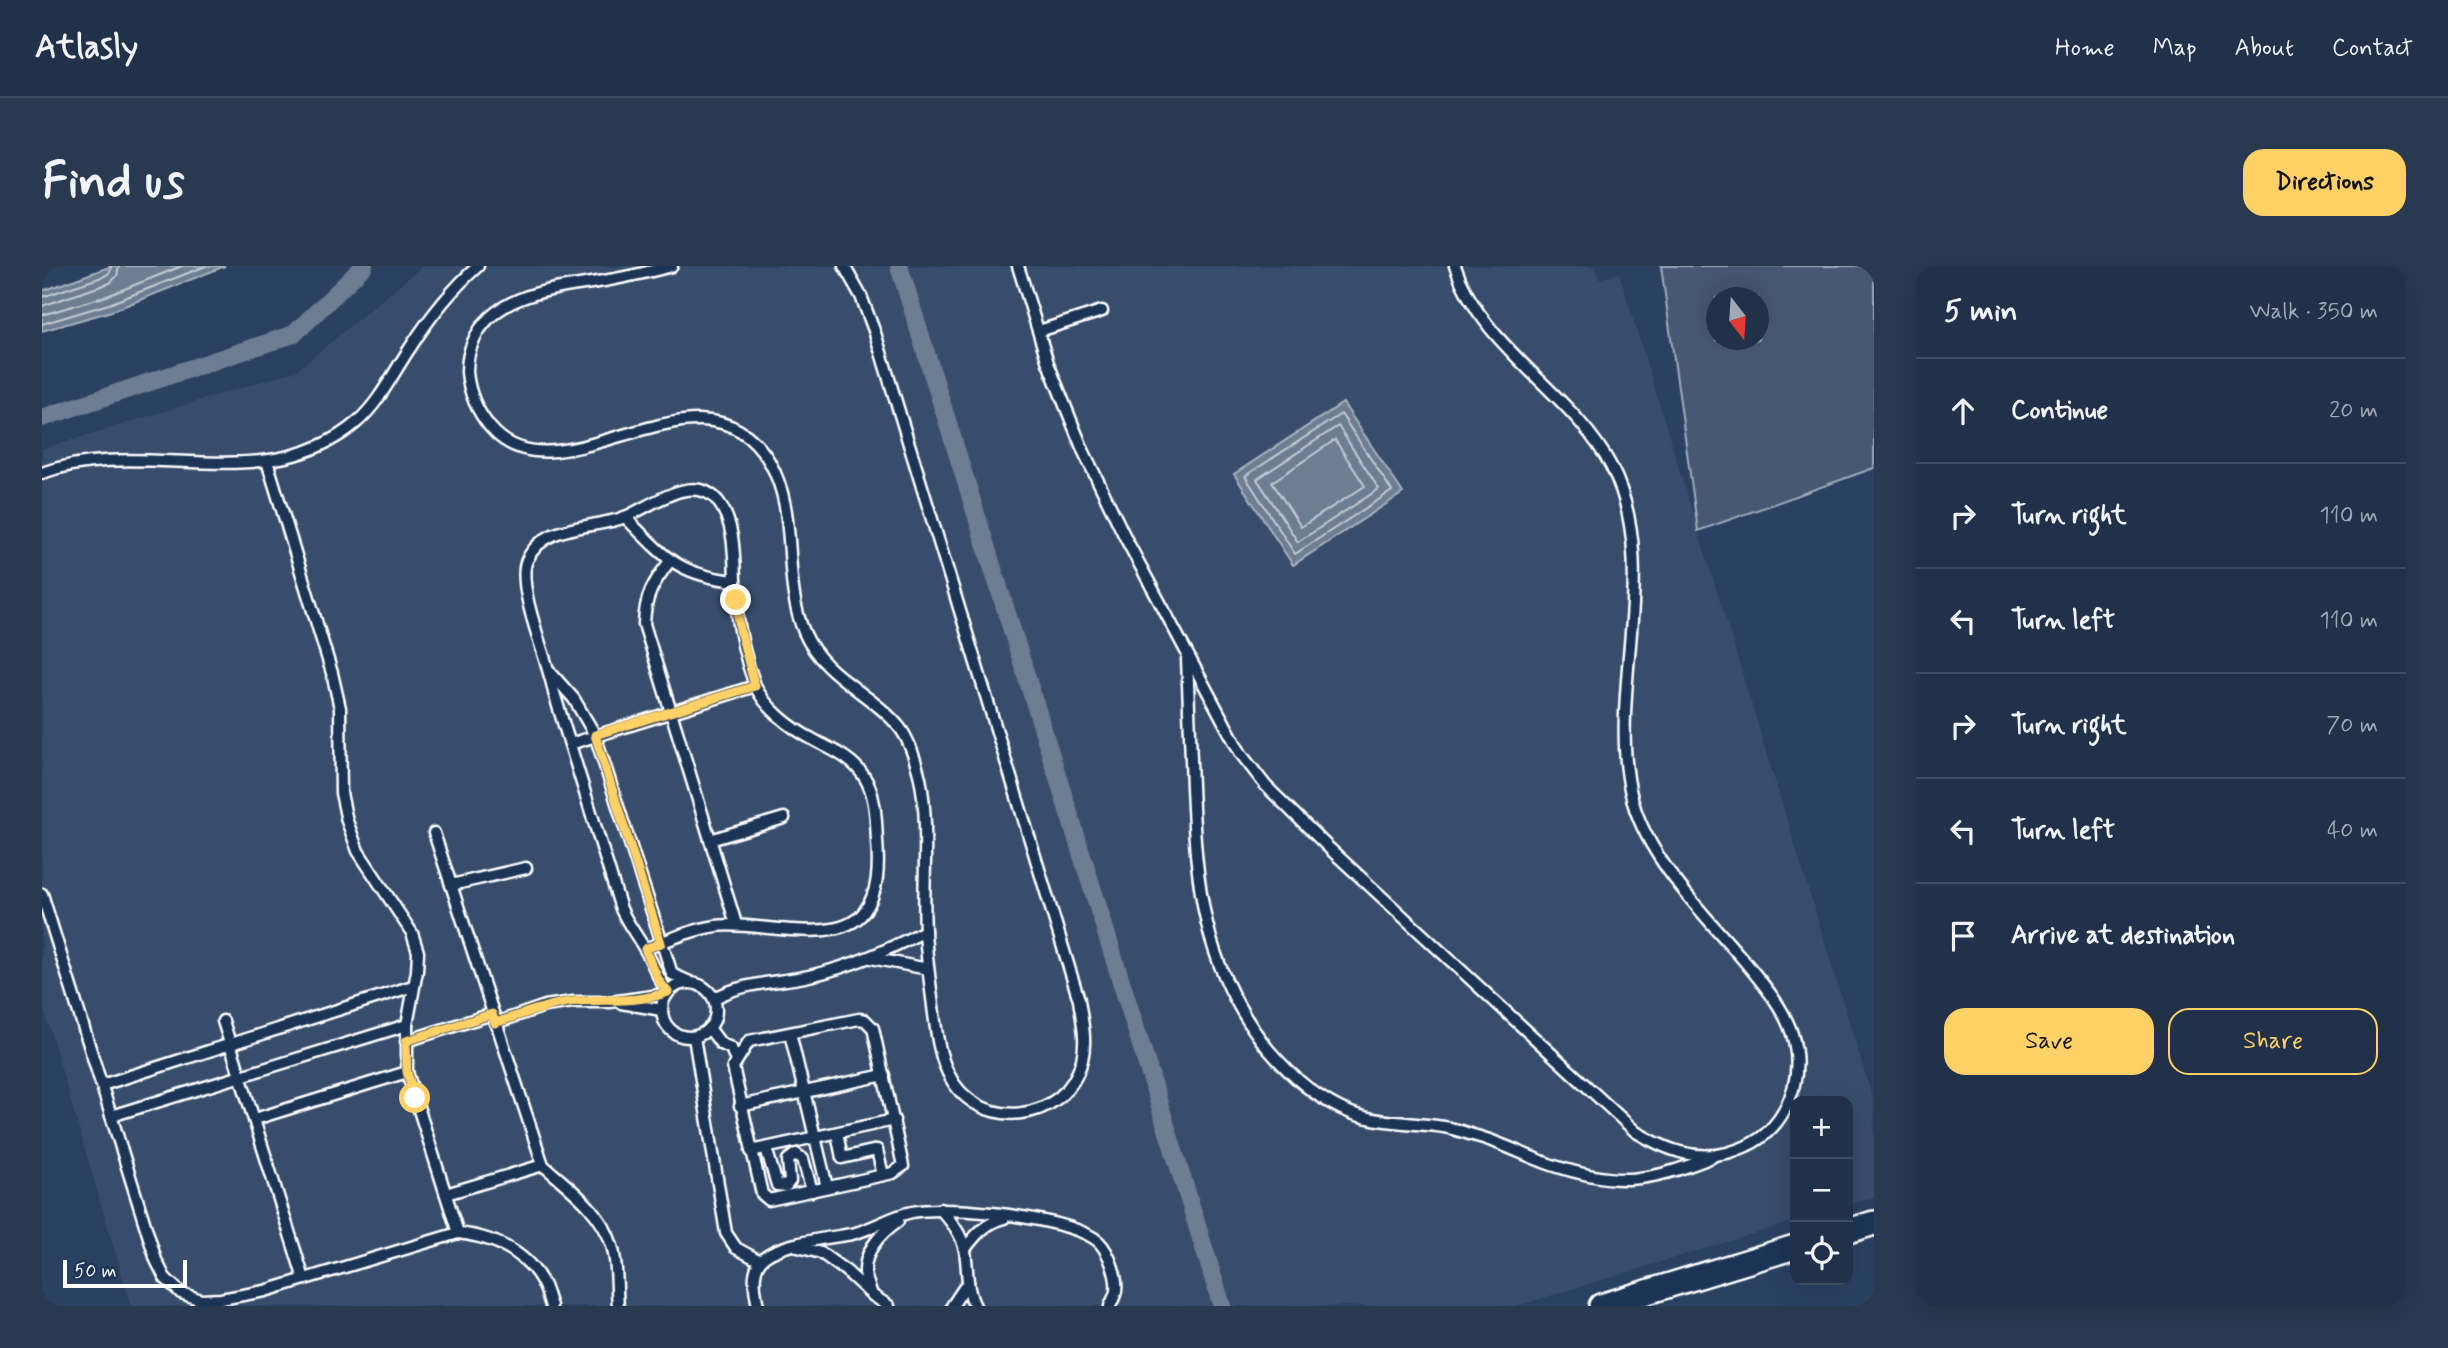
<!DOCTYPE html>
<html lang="en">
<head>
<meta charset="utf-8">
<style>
  :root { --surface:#203149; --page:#283950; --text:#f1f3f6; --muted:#a2a9b4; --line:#3d4c61; --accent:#ffd166 }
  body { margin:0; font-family:Mynerve,sans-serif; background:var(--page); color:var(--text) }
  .controls { position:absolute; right:21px; bottom:21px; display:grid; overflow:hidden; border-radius:14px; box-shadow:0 7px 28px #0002 }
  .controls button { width:63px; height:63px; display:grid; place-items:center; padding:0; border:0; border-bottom:2px solid var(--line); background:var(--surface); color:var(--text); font:35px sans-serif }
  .compass { position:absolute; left:1664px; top:21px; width:63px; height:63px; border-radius:50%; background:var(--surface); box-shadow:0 7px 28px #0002; rotate:163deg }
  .scale { position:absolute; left:21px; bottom:18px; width:124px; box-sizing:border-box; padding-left:7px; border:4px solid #fff; border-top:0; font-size:19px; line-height:24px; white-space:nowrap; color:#fff; -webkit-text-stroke:5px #1d3557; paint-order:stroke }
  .stop { position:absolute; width:21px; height:21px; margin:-16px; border:5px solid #ffd166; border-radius:50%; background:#fff }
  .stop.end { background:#ffd166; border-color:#fff; box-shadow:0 2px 7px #0008 }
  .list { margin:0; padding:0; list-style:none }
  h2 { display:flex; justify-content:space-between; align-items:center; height:91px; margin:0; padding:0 28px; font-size:30px }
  h2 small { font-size:23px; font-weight:400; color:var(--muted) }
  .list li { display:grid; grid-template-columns:46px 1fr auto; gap:21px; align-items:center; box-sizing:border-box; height:105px; padding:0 28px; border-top:2px solid var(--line) }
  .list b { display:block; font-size:26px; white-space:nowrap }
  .list em { font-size:23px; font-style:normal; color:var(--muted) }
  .actions { display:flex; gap:14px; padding:21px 28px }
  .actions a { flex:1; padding:16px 0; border:2px solid var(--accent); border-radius:21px; text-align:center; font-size:24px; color:var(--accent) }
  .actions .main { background:var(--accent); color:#111 }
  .icon { flex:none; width:38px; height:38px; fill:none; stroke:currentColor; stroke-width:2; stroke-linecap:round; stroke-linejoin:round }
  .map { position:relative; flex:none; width:1832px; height:1040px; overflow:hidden; border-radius:21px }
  header { display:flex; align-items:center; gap:42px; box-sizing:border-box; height:98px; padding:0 35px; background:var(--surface); border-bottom:2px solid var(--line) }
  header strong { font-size:33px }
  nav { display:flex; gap:38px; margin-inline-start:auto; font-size:24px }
  .intro { display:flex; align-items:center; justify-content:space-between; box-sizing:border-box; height:168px; padding:0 42px }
  h1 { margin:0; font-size:49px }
  .button { padding:18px 32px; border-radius:21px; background:var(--accent); color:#111; font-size:24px; font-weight:700 }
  main { display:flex; gap:42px; padding:0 42px }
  aside { flex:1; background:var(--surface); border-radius:21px; box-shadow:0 7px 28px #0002 }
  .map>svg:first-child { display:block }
  .built { fill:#394e6c }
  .green { fill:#465975; stroke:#a2acba; stroke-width:2; fill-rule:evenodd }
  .water { fill:#6d7d92; stroke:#a7b1be; stroke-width:2 }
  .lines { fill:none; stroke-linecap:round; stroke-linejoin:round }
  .shore { stroke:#c5cbd3; stroke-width:2 }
  .canal { stroke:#6d7d92; stroke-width:18 }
  .service-casing { stroke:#fff; stroke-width:15 }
  .tertiary-casing { stroke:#fff; stroke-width:28 }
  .service { stroke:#1d3557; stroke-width:10 }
  .tertiary { stroke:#1d3557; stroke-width:23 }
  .route { stroke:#ffd166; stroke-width:9 }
</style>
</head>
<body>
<header>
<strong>Atlasly</strong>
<nav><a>Home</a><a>Map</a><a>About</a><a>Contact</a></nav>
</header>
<div class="intro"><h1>Find us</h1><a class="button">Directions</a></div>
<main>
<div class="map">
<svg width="1832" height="1040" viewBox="0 0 1832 1040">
  <rect width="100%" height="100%" fill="#2a4161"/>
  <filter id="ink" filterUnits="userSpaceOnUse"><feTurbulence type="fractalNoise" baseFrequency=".0143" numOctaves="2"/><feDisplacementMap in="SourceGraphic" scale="14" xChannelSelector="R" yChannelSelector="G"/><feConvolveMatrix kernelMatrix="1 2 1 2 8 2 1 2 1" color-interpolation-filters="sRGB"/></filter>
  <g filter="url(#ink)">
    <path class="built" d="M381,0H1553L1557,13L1577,7L1832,837V931L1806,939V835H1753V955L1475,1040H89L0,737V183L254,105Z"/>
    <path class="green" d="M1619,0H1832V202L1656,265ZM1674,32H1716V74H1674Z"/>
    <g class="water">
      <path d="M70,0H183L70,45L0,65V25Z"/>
      <path d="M1301,137L1361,227L1251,299L1192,208Z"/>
    </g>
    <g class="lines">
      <g class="shore">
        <path d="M0,31L63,10L68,6L69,0"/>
        <path d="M0,40L68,17L75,10L77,0"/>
        <path d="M0,49L65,30L140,0"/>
        <path d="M0,58L67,38L164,0"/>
        <path d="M1299,148L1350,225L1253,288L1203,210Z"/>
        <path d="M1296,160L1337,223L1256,276L1215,213Z"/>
        <path d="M1293,174L1323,220L1259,261L1230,216Z"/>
      </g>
      <g class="canal">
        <path d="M857,0L1180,1040"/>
        <path d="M0,152L252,68L322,0"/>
      </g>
      <defs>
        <g id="service">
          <path d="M630,0C607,6 585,11 562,15C516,23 451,26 431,76C427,85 425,96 425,106C427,127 434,144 448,161C515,243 661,84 727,195C758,248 739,312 762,366C781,411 829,426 858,462C868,475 874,496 878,512C888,561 880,614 883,664C884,690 888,715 891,740C894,763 896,786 906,807C934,867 1024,859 1040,794C1045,774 1040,755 1037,734L833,67L819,30L802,0"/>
          <path d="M976,0L1006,97L1041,184L1084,273L1199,488L1224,520L1288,583L1594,866C1623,883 1651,895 1685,887C1711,880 1729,868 1742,845C1755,821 1758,794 1750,768C1742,742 1721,718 1704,697C1665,651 1608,596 1591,536C1562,430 1622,302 1569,200C1530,126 1440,83 1413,0"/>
          <path d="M997,65L1060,45"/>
          <path d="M225,195L290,407L298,442L299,527L305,555L316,585L370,667L376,686L375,705L365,759V806L416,967"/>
          <path d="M0,207C101,170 226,233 315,156C338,136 351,107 368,82C387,52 409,24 436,0"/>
          <path d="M583,251C622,290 635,309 693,315"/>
          <path d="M628,295C611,317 603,330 602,358L694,658"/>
          <path d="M1145,393C1147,435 1148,477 1150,520C1154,619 1161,702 1226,783C1249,810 1275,834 1309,847C1338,858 1372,856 1402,861C1414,863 1426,868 1438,871C1462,878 1484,890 1507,898C1574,921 1605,917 1670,891"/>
          <path d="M509,407L532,433L553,469L630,708L648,716"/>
          <path d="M528,478L713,420"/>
          <path d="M392,567L501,899C527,922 560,945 570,980C576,998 574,1021 576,1040"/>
          <path d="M668,574L742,552"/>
          <path d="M409,619L484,602"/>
          <path d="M0,628L114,994L123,1012L139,1027L159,1034L179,1033L223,1025L416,967C449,971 482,984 499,1014C504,1022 506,1032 509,1040"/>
          <path d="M603,683C626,674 649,664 674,660C712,654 795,682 822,646C837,626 837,600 835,575C834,554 834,527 821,509C809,491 788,483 770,473C749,462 722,441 713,419C703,393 697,365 694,337C691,305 697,261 675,234C650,206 608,241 583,251C550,264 503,256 485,294C473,320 507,396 512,427L579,643C585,657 594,668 602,682C611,696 615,712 626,726"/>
          <path d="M829,692L886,703"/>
          <circle cx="647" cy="744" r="27"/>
          <path d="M673,732C702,716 735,717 767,710C809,701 845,684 883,665"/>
          <path d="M579,737L620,744"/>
          <path d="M817,753L823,754L831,762L861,900L851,907L727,934L720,928L691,801L707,775Z"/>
          <path d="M181,755L262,1013"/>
          <path d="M453,757L503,740L531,736H568L625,728"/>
          <path d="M667,762L679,778L689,782L694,795"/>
          <path d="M748,767L785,921"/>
          <path d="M652,771L684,967L694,982L718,995"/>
          <path d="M364,775L450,748"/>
          <path d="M60,819L371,720"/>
          <path d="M698,840L842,809"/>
          <path d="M69,850L365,759"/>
          <path d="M213,853L365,806"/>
          <path d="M795,867L800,892L835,884L841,909"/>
          <path d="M724,882L735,919L744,920L748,915L746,894L754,888L761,893L770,925"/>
          <path d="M709,885L852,854"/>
          <path d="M404,928L501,899"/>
          <path d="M898,943C909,955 920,968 923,985C926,1003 924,1024 933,1040"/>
          <path d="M756,981L779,987L804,1005L828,1027"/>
          <path d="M923,983C934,968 944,957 962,952"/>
          <path d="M716,1040C713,1026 709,1006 719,994C735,977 787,972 810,968C831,963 849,950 870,946C907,939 1029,951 1057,976C1067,986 1076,1011 1074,1025C1073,1030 1070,1036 1068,1040"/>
          <path d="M847,1040L830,1029C828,1022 824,1014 823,1007C822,984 839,967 856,955"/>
          <path d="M910,1040L926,1016"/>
        </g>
        <g id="tertiary">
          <path d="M1806,965L1832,957"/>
          <path d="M1559,1040L1753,981"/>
        </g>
      </defs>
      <use href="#service" class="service-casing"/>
      <use href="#tertiary" class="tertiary-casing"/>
      <use href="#service" class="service"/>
      <use href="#tertiary" class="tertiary"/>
    </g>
  </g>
  <g class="lines" filter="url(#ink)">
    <path class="route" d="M373,832L365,806L364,775L450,748L453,757C478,749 501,740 527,736C560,732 595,738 626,726L617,715L603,683L619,677L553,469L713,420L698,364L694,334"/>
  </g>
</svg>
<div class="controls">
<button>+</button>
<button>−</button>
<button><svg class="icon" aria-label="locate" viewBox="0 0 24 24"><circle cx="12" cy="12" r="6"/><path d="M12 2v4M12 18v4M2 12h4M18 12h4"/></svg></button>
</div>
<svg class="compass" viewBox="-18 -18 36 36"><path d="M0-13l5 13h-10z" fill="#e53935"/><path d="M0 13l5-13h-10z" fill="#a2a9b4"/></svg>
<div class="scale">50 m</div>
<div class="stop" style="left:373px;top:832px"></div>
<div class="stop end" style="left:694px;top:334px"></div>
</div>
<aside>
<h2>5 min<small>Walk · 350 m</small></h2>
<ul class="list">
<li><svg class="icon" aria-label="ahead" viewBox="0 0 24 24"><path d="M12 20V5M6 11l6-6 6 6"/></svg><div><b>Continue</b></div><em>20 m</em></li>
<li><svg class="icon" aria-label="right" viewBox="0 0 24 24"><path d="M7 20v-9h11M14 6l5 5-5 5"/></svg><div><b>Turn right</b></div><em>110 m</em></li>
<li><svg class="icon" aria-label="left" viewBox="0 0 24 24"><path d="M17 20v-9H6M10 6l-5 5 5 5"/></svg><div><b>Turn left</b></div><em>110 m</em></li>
<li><svg class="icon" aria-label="right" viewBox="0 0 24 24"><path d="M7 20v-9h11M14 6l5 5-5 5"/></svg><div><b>Turn right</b></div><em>70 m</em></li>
<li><svg class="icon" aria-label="left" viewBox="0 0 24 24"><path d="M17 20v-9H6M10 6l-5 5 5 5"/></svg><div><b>Turn left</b></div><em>40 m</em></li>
<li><svg class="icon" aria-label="arrive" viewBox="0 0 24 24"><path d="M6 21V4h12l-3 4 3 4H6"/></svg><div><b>Arrive at destination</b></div></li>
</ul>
<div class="actions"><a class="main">Save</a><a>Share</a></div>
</aside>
</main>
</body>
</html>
